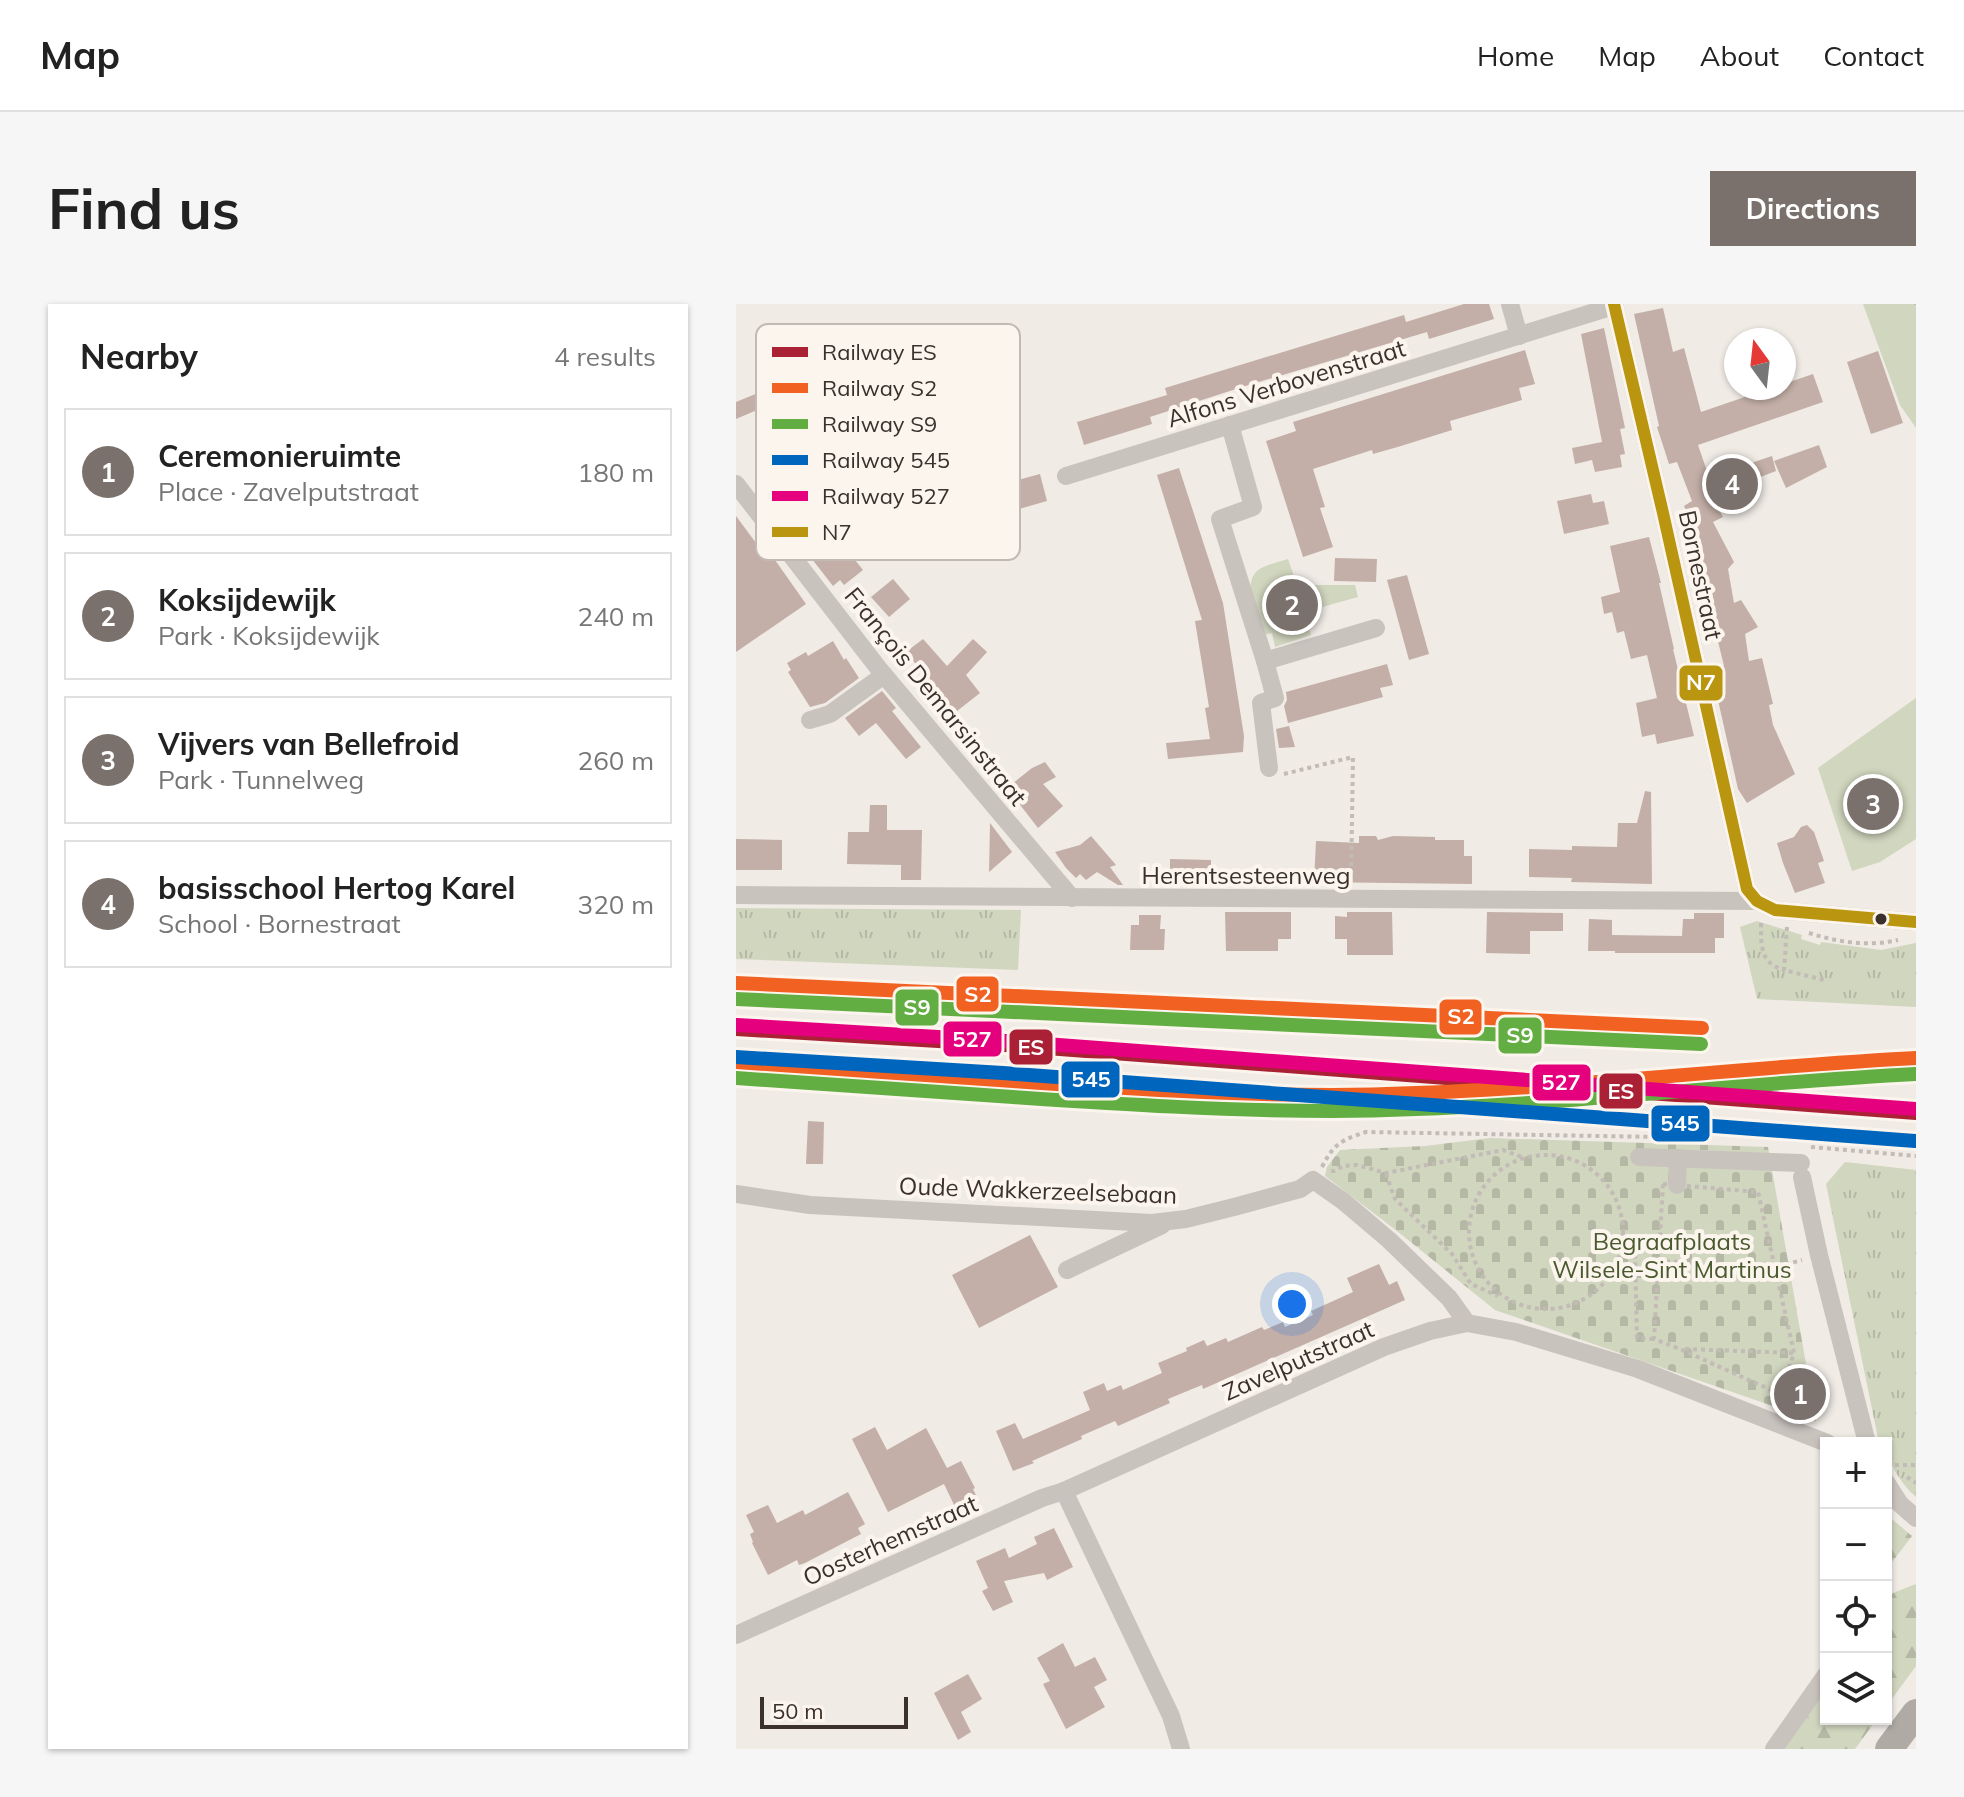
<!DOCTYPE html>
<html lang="en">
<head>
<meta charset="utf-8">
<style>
  :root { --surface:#fff; --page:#f6f6f6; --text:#222; --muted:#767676; --line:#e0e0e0; --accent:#7a716c }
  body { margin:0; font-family:Mulish,sans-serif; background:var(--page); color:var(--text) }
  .controls { position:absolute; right:24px; bottom:24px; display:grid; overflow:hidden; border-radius:0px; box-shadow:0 2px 6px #0004 }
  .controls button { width:72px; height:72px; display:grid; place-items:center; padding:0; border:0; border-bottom:2px solid var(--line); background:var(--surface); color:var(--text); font:40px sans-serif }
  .compass { position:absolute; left:988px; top:24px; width:72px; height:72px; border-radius:50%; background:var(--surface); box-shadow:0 2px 6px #0004; rotate:345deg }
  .scale { position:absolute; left:24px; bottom:20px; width:148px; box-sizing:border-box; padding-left:8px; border:4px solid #3b302b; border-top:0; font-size:22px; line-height:28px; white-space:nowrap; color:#3b302b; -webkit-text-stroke:6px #fbf5ee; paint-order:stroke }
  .you { position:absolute; left:556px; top:1000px; width:28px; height:28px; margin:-20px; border:6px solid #fff; border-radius:50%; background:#1a73e8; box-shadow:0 0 0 12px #1a73e833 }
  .badge { display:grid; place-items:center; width:52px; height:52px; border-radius:50%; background:var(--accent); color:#fff; font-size:26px; font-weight:700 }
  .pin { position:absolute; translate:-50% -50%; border:4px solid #fff; box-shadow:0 2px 8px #0006 }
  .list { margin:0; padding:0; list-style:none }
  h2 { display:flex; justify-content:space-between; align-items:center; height:104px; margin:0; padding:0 32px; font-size:34px }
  h2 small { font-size:26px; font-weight:400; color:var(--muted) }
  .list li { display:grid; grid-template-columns:52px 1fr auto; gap:24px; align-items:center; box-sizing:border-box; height:128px; margin:0 16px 16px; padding:0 16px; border:2px solid var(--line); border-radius:0px }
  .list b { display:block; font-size:30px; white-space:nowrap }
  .list p { margin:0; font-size:26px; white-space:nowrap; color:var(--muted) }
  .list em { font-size:26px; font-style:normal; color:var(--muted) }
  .icon { flex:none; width:44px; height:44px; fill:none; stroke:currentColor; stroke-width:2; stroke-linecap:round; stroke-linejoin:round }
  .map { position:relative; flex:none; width:1180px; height:1445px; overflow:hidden; border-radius:0px }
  header { display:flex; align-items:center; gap:48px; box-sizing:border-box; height:112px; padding:0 40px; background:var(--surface); border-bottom:2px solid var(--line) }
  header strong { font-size:38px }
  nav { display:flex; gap:44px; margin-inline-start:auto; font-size:28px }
  .intro { display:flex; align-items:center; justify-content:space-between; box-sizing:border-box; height:192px; padding:0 48px }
  h1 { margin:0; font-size:56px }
  .button { padding:20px 36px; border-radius:0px; background:var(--accent); color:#fff; font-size:28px; font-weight:700 }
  main { display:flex; gap:48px; padding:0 48px }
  aside { flex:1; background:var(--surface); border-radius:0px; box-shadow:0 2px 6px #0004 }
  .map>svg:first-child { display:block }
  .grass { fill:url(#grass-tufts) }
  .forest { fill:url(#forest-firs) }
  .cemetery { fill:url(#cemetery-stones) }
  .green { fill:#d1d6bf }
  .building { fill:#c3afa7 }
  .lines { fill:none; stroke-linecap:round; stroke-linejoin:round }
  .path { stroke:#c2bbb6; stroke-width:4; stroke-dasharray:4 4; stroke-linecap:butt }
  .minor { stroke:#c9c3be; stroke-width:18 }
  .highway { stroke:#afaaa4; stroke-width:28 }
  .bus-1-casing { stroke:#fbf5ee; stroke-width:18 }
  .bus-1 { stroke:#ba950f; stroke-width:12 }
  .rail-1-casing { stroke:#fbf5ee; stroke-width:20 }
  .rail-2-casing { stroke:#fbf5ee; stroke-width:20 }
  .rail-3-casing { stroke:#fbf5ee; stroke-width:20 }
  .rail-4-casing { stroke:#fbf5ee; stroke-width:20 }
  .rail-5-casing { stroke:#fbf5ee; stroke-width:20 }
  .rail-1 { stroke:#aa2135; stroke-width:14 }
  .rail-2 { stroke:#f16122; stroke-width:14 }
  .rail-3 { stroke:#63ae42; stroke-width:14 }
  .rail-4 { stroke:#0065bd; stroke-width:14 }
  .rail-5 { stroke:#e5007d; stroke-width:14 }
  .bus-dot { fill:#3b302b; stroke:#fbf5ee; stroke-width:3 }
  .labels { text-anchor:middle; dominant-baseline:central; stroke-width:8; stroke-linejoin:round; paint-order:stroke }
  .street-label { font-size:24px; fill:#3b302b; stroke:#fbf5ee }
  .park-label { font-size:24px; fill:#4a5a2e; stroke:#fbf5ee }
  .key { fill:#fbf5ee; stroke:#c1bab4; stroke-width:2 }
  .key-label { font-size:22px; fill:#3b302b }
  .line-badge { stroke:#fbf5ee; stroke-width:3 }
  .badge-label { font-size:22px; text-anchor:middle; font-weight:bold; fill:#fff }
</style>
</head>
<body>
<header>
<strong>Map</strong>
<nav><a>Home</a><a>Map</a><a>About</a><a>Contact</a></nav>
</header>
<div class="intro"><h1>Find us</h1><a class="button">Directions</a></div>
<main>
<aside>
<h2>Nearby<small>4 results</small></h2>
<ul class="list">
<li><span class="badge">1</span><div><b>Ceremonieruimte</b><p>Place · Zavelputstraat</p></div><em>180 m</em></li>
<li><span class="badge">2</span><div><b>Koksijdewijk</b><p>Park · Koksijdewijk</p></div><em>240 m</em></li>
<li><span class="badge">3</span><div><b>Vijvers van Bellefroid</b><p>Park · Tunnelweg</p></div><em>260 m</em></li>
<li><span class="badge">4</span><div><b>basisschool Hertog Karel</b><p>School · Bornestraat</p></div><em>320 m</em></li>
</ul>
</aside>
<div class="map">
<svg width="1180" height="1445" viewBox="0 0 1180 1445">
  <defs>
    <pattern id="grass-tufts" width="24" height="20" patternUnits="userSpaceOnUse" patternTransform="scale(2)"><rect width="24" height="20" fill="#d1d6bf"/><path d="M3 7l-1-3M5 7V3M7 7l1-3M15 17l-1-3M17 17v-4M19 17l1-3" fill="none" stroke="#b4b8a4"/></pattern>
    <pattern id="forest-firs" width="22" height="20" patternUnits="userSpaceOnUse" patternTransform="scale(2)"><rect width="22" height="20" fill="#d1d6bf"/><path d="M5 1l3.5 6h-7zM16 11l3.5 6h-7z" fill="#b4b8a4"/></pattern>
    <pattern id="cemetery-stones" width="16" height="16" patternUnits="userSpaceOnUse" patternTransform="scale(2)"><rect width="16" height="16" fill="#d1d6bf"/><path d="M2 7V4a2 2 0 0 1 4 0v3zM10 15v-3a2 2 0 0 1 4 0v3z" fill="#b4b8a4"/></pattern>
  </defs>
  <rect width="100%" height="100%" fill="#f0ebe5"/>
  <g class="grass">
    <path d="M0,604L285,606L282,666L0,655Z"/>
    <path d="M1021,617L1066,631L1065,635L1084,641L1085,638L1145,646L1180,639V703L1021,695L1004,623Z"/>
    <path d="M1109,858L1180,866V1193C1166,1181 1150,1157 1150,1139H1143L1090,880Z"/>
  </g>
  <g class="forest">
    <path d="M1150,1210L1176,1232L1150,1266Z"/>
    <path d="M1180,1280V1362L1150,1403V1299L1157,1289Z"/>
    <path d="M1090,1386V1415H1141L1119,1445H1049Z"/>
  </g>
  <path class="cemetery" d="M754,834L1032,843L1080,1117L759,1006L661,927L589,872L591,863L604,846L689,842Z"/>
  <g class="green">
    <path d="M1127,0H1180V124L1164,101Z"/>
    <path d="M552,255L559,275L571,281H619L622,293L568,308L575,331L539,343L536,329L526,331C521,315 506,281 521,267C528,261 543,258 552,255Z"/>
    <path d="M1180,394V535L1144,558L1116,567L1082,464Z"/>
  </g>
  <g class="building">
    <path d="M728,0H753L758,15L693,35L691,28L506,83L414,113L416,120L348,141L341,118L431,91L429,84L668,11L670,18Z"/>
    <path d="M927,4L937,48L948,44L965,108L1035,84H1048V80L1077,70L1087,98L962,141L973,173L1036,152L1040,167L975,192L987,213L977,218L998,258L992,265L998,299L1005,296L1022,323L1009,330L1013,357L1026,354L1037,400L1033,401L1037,421L1059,470L1011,499L1002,485L975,365L988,362L977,317L967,320L947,237L963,233L948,202L956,197L941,158L933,160L921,123L923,122L898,10Z"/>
    <path d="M868,24L889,124L884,125L889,150L884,151L886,163L859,168L856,156L839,160L836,144L866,138L845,30Z"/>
    <path d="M789,46L799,80L783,84L786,96L714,117L716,126L665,142L637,150L636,146L577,165L589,203L584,204L597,243L567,253L530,137L560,127L557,118Z"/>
    <path d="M1142,47L1167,119L1135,130L1111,58Z"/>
    <path d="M22,89L28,103L0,115V98Z"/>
    <path d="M1083,141L1091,163L1050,184L1038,157Z"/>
    <path d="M443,164L487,299L508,432L507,448L432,455L430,439L474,435L469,404L473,403L459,317L466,316L421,171Z"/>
    <path d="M304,170L311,197L283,205L275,178Z"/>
    <path d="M855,190L857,199L868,197L873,220L828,230L821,197Z"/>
    <path d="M71,207L86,226L99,216L114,236L107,241L127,266L108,281L104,276L97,282L51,223Z"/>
    <path d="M0,212L20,239L25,236L70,300L0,348Z"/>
    <path d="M913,233L925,279H923L938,345H937L958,432L921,440L919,430L906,433L900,399L921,394L911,351L895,355L888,327L881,329L876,308L868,310L865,293L884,288L874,242Z"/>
    <path d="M599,254L641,255L640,278L598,277Z"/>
    <path d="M671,271L693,350L673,356L651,276Z"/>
    <path d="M157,275L174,295L153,313L135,293Z"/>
    <path d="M187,335L211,362L237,335L251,348L230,371L244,389L216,411L203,394L206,392L170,348Z"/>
    <path d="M97,337L108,356L110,354L123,374L89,399L74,403L52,368L55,366L51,359L70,348L72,352Z"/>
    <path d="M651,360L657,381L644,384L647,393L552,419L548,402L551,396L550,388Z"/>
    <path d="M146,387L160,404L156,407L185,443L170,455L140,419L123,432L109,414Z"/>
    <path d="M553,422L559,443L543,444L540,425Z"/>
    <path d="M309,458L320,473L307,480L327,502L302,524L271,484L296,464Z"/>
    <path d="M909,487L915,488L916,580L835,578L836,574L793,573V545L836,546V542L881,543L882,519H901Z"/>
    <path d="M134,501H151V526H186L185,576H165V561L111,560L112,528H133Z"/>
    <path d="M254,519L276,548L253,568Z"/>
    <path d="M1071,521L1078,528L1088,557L1082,559L1089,579L1059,589L1047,559L1041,539L1058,533L1065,523Z"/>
    <path d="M355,532L380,561L374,563L387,581H382L361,568L350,576L344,570L340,574L330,564L319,548L344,541Z"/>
    <path d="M623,532H640L642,536L657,532L699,533V536H728V552H736V580L578,578L580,537L623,539Z"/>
    <path d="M0,535L46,536V566H0Z"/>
    <path d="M434,555L475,556V580L434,579Z"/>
    <path d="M489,608H555V635H542V647H490Z"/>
    <path d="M611,608H656L657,651H611V635H599V612L611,613Z"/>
    <path d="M751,608L827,609V627H794V650L750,649Z"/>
    <path d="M958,609H988V634H979V649H879V647H852L853,615L876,616V631L946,632L947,615H958Z"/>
    <path d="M403,611H425L424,625H429L428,646H394L395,621H403Z"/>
    <path d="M72,817L88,818L87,860H70Z"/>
    <path d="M294,931L322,983L243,1024L216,971Z"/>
    <path d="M643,960L653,981L661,977L669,996L467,1085L466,1081L432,1095L434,1099L382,1122L379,1117L345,1132L346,1135L296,1157L298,1159L277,1167L260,1127L279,1119L287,1135L354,1106L347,1088L368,1079L371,1087L385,1081L387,1086L426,1069L422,1059L451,1047L450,1044L468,1036L471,1042L490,1034L492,1038L526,1023L528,1026L547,1018L549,1023L577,1011L575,1007L617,988L611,974Z"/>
    <path d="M1064,1078L1075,1092L1064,1102L1053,1088Z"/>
    <path d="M139,1123L151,1146L190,1124L211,1164L225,1157L239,1184L237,1185L242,1195L220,1205L208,1180L152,1208L116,1135Z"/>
    <path d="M112,1188L129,1220L122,1224L125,1230L69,1259L63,1261L61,1256L32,1271L16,1239L17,1238L14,1230L18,1228L10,1211L32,1201L41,1219L67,1206L69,1211Z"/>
    <path d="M318,1224L337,1263L311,1276L308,1269L268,1277L277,1298L257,1307L246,1287L252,1284L240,1257L269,1244L273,1254L301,1240L298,1233Z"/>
    <path d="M327,1339L339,1363L359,1353L371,1376L358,1383L369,1403L330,1425L307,1380L314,1377L301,1354Z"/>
    <path d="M232,1370L246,1395L225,1408L235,1428L222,1436L198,1389Z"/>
  </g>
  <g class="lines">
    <g class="path">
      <path d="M1180,0V1"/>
      <path d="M548,470L617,453L615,577"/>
      <path d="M1025,619C1025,642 1024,659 1048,666"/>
      <path d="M1051,623L1048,666L1088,676"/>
      <path d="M1073,629C1101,638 1133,643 1162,636"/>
      <path d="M1075,843L1180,852"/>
      <circle cx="810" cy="928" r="77"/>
      <path d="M586,863C598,839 606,836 630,828L922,833"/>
      <path d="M595,867H598L607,862L621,861L650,869L767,846L786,853"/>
      <path d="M650,870L659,895L716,950L735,980L762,992"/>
      <path d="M927,880L1022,888L1058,1049L1044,1090L944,1045L918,1035Z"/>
      <path d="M887,940L899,950L901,1034L918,1035"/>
      <path d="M922,957L1040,963L1066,956"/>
      <path d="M949,1045L1058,1049"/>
      <path d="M1159,1161H1180"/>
      <path d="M1171,1173L1180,1179"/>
    </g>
    <g class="minor">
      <path d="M774,0L783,32"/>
      <path d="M878,0L927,209L1011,585L1021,597L1039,606L1180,618"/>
      <path d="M494,121L517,203L484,215L529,357"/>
      <path d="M330,172L878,2"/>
      <path d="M0,180L143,365L336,594"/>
      <path d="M74,416L94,410L148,371"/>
      <path d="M533,464L525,399L539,394L529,357L640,324"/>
      <path d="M0,591L1021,597"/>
      <path d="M903,853L1065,859"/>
      <path d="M1066,873L1083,951L1131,1139"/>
      <path d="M941,881L942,854"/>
      <path d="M0,890L74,901L416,919L450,915L498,903L564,885L577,876L607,897L653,936L713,994L731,1019"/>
      <path d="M331,966L426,921"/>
      <path d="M1150,1178L1164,1200L1180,1214"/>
      <path d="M328,1187L435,1412L445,1445"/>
      <path d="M0,1331L306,1194L328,1187L648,1043L694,1027L731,1019L780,1028L902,1065L1091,1139"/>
      <path d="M1038,1445L1090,1371"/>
    </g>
    <path class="highway" d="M1153,1445L1180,1409"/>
    <defs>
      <path id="bus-1" d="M878,0L927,209L1011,585L1021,597L1039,606L1180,618"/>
    </defs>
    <use href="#bus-1" class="bus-1-casing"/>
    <use href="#bus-1" class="bus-1"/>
    <defs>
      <path id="rail-1" d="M0,725L269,741L1180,809"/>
      <g id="rail-2">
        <path d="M0,679L966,724"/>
        <path d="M0,758C92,764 185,771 277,777C383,784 490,791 596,791C791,790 985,764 1180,754"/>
      </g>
      <g id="rail-3">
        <path d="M0,695L965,740"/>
        <path d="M0,774C92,780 185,787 277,793C383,800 490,807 596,807C791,806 985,780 1180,770"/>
      </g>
      <path id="rail-4" d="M0,753L267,769L1179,837"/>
      <path id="rail-5" d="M1,721L269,737L1180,805"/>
    </defs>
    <use href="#rail-1" class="rail-1-casing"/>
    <use href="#rail-2" class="rail-2-casing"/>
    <use href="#rail-3" class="rail-3-casing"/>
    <use href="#rail-4" class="rail-4-casing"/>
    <use href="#rail-5" class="rail-5-casing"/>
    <use href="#rail-1" class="rail-1"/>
    <use href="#rail-2" class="rail-2"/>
    <use href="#rail-3" class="rail-3"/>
    <use href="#rail-4" class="rail-4"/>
    <use href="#rail-5" class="rail-5"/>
  </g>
  <circle class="bus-dot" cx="1145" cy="615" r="7"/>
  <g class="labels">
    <g class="street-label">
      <text transform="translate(550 79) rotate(-17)">Alfons Verbovenstraat</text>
      <text transform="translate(965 271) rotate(78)">Bornestraat</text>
      <text transform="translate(200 392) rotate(51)">François Demarsinstraat</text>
      <text x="510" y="571">Herentsesteenweg</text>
      <text transform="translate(302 886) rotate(2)">Oude Wakkerzeelsebaan</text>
      <text transform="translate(562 1056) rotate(-24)">Zavelputstraat</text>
      <text transform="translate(154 1236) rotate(-24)">Oosterhemstraat</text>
    </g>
    <g class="park-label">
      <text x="936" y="937">Begraafplaats<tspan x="936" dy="28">Wilsele-Sint Martinus</tspan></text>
    </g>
  </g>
  <rect x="20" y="20" width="264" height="236" rx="12" class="key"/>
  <rect x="36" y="43" width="36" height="10" fill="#aa2135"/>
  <rect x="36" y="79" width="36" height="10" fill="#f16122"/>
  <rect x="36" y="115" width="36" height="10" fill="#63ae42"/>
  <rect x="36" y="151" width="36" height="10" fill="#0065bd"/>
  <rect x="36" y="187" width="36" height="10" fill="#e5007d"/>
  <rect x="36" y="223" width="36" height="10" fill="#ba950f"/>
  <g class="key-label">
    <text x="86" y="56">Railway ES</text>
    <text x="86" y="92">Railway S2</text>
    <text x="86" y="128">Railway S9</text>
    <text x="86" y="164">Railway 545</text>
    <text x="86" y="200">Railway 527</text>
    <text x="86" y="236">N7</text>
  </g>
  <g class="line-badge">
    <rect x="942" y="360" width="46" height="38" rx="8" fill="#ba950f"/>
    <rect x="219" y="671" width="45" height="38" rx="8" fill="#f16122"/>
    <rect x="158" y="684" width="46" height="39" rx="8" fill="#63ae42"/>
    <rect x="702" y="694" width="45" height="38" rx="8" fill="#f16122"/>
    <rect x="761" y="712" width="46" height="39" rx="8" fill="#63ae42"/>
    <rect x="206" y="716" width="61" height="38" rx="8" fill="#e5007d"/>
    <rect x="272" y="724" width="46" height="38" rx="8" fill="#aa2135"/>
    <rect x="324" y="756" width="61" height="39" rx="8" fill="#0065bd"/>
    <rect x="795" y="759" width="61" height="39" rx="8" fill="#e5007d"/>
    <rect x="862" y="768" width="46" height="38" rx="8" fill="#aa2135"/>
    <rect x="914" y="800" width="61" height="39" rx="8" fill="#0065bd"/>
  </g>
  <g class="badge-label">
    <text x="965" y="386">N7</text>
    <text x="242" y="698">S2</text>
    <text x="181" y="711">S9</text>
    <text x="725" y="720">S2</text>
    <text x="784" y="739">S9</text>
    <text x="236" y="743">527</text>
    <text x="295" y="751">ES</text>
    <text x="355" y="783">545</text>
    <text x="825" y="786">527</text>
    <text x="885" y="795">ES</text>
    <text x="944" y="827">545</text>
  </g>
</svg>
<div class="controls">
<button>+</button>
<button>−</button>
<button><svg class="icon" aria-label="locate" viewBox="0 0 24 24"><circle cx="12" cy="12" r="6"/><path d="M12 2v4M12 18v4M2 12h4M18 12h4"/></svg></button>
<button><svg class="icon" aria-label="layers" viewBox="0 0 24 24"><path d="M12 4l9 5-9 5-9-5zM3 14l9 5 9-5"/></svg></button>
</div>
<svg class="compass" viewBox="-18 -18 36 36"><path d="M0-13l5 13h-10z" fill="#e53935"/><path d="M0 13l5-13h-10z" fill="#767676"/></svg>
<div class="scale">50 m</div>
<div class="you"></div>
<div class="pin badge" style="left:1064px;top:1090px">1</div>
<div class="pin badge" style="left:556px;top:301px">2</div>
<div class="pin badge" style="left:1137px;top:500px">3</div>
<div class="pin badge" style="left:996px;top:180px">4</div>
</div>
</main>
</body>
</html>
